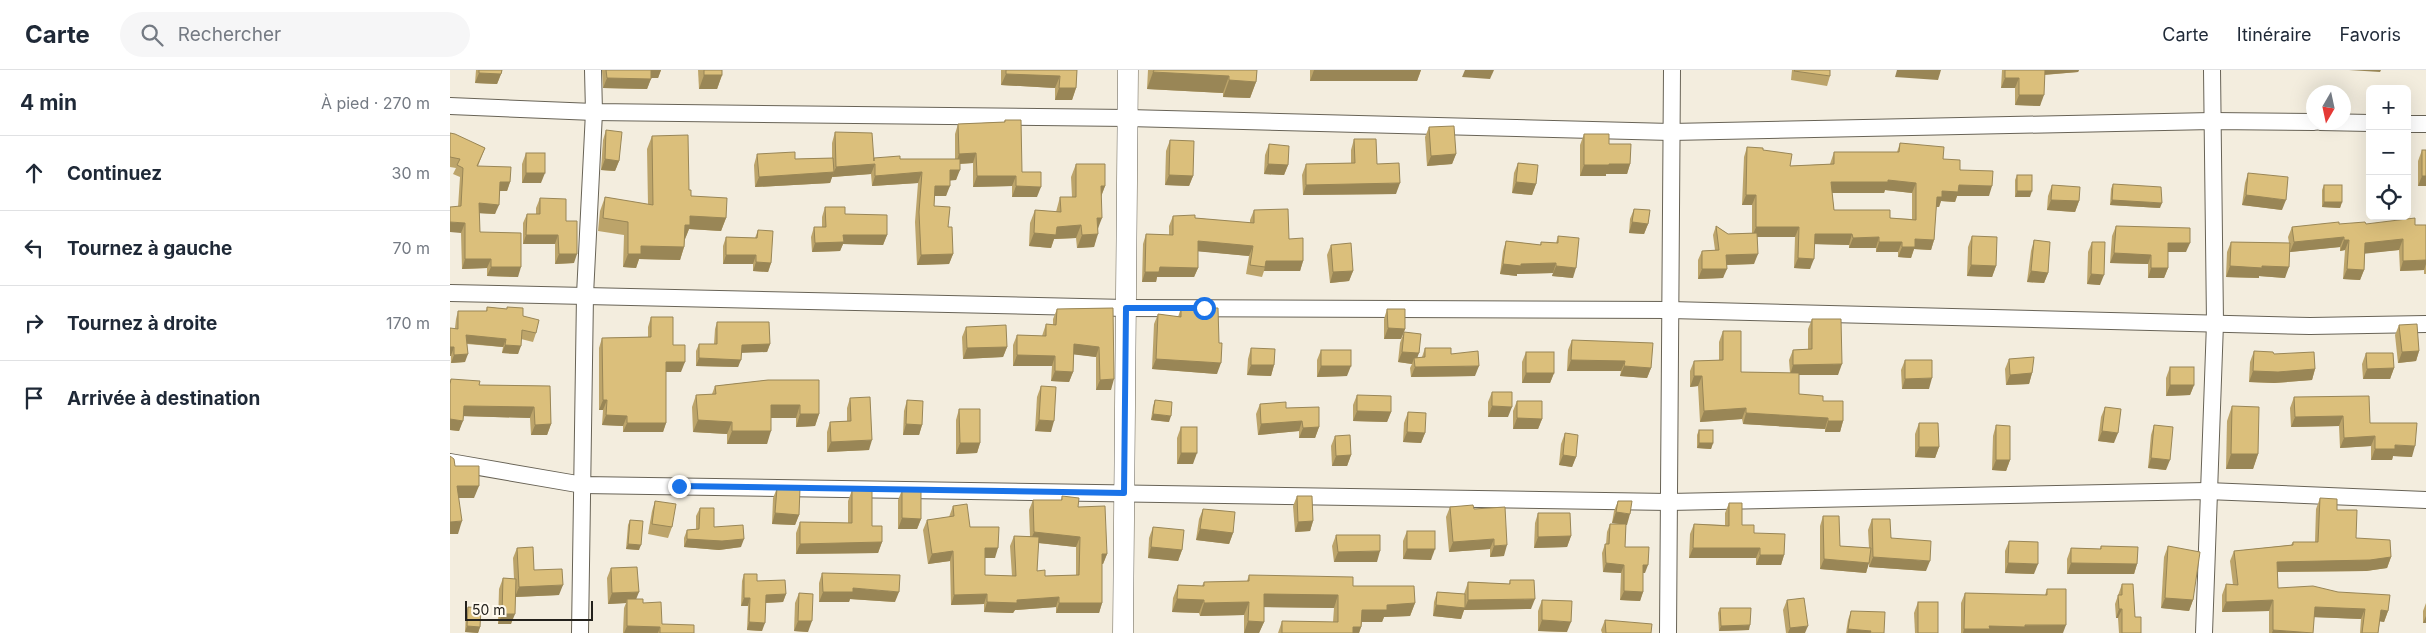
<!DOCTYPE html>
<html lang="fr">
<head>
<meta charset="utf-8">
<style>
  :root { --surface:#fff; --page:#f6f6f7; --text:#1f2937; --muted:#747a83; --line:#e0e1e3 }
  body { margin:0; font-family:Inter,sans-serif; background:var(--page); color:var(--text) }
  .controls { position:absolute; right:15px; top:15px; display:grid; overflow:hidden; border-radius:8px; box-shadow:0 5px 20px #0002 }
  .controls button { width:45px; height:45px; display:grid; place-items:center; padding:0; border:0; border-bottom:1px solid var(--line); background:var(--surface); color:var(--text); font:25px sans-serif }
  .compass { position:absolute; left:1856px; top:15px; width:45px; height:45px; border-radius:50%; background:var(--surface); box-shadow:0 5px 20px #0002; rotate:189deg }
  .scale { position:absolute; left:15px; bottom:12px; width:128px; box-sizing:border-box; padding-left:5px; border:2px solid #23211c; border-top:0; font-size:14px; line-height:18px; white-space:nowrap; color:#23211c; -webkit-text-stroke:4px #fffaee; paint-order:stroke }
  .stop { position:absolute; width:15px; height:15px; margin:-11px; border:4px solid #1a73e8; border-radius:50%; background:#fff }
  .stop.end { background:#1a73e8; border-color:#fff; box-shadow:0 1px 5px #0008 }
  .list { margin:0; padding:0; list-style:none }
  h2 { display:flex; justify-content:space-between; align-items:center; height:65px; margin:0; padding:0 20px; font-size:21px }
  h2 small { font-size:16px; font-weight:400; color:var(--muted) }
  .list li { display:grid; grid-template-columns:32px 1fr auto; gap:15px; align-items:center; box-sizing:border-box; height:75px; padding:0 20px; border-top:1px solid var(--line) }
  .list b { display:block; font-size:19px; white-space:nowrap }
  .list em { font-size:16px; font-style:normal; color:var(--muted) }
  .icon { flex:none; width:28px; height:28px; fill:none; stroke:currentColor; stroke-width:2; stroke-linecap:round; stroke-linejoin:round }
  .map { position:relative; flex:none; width:1976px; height:563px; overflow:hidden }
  header { display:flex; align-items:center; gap:30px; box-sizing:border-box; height:70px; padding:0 25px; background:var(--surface); border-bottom:1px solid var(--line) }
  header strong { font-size:24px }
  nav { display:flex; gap:28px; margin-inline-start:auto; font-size:18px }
  .search { width:350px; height:45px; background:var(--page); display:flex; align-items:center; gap:12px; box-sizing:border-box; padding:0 18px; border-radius:28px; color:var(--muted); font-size:19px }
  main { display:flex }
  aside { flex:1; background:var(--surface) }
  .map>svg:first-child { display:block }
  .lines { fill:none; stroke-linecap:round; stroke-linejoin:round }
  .minor-casing { stroke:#686356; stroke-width:18 }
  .tertiary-casing { stroke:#686356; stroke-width:21 }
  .minor { stroke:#fff; stroke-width:16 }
  .tertiary { stroke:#fff; stroke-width:20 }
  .wall { fill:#bca46a; fill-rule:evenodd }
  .shaded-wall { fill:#998656 }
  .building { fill:#dbbf7b; stroke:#998656; fill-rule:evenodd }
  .route { stroke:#1a73e8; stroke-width:6 }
</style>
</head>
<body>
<header>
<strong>Carte</strong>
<div class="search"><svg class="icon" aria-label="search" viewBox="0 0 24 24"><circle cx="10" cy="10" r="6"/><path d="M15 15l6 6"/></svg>Rechercher</div>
<nav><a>Carte</a><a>Itinéraire</a><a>Favoris</a></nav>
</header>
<main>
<aside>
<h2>4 min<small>À pied · 270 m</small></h2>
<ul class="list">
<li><svg class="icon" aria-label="ahead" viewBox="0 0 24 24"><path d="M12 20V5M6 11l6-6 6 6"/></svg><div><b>Continuez</b></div><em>30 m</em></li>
<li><svg class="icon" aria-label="left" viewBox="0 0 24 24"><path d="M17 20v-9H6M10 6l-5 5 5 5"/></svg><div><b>Tournez à gauche</b></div><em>70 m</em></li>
<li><svg class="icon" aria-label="right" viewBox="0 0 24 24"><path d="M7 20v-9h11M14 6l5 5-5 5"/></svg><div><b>Tournez à droite</b></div><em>170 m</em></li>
<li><svg class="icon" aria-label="arrive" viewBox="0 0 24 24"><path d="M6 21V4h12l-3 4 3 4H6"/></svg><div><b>Arrivée à destination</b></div></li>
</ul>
</aside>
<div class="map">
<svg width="1976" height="563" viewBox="0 0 1976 563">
  <rect width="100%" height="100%" fill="#f3edde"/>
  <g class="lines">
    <defs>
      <g id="minor">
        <path d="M0,36L144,42L678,48L1221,62L1762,51L1864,52"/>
        <path d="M1870,52L1920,53"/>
        <path d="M1957,54H1976"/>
        <path d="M0,223L676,238L1220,240L1860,256L1976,254"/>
        <path d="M0,392L133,415L1219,432L1757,421L1976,430"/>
        <path d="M130,563L135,225L144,42L143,0"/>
        <path d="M1218,563L1222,0"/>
        <path d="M1754,563L1765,253L1762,0"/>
      </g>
      <path id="tertiary" d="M673,563L678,0"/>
    </defs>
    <use href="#minor" class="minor-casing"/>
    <use href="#tertiary" class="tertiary-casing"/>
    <use href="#minor" class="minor"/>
    <use href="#tertiary" class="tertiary"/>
  </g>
  <g class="wall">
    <path d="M26,0H52L51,4L47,14L25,13Z"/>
    <path d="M152,0H211L208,8H201L197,19L153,18Z"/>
    <path d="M248,0H272V5L267,19H249Z"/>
    <path d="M551,0H627L626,18L622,30H605V18L551,15Z"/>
    <path d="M698,0H807L806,12L800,28L773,27V23L697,19Z"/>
    <path d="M860,0H971L967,11H860Z"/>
    <path d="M1342,0H1380V6L1377,16L1341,10Z"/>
    <path d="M1552,0H1629L1628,2L1594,5L1590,36L1565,35V18H1551Z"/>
    <path d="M555,50L572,102L587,127H562V116L523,117V93L510,94L506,110H500L496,126H485L484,136L498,157L503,184L499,194L467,195L465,152L468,113L422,116L421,104L382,107V106L380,113L305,117L304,95L307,84L345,89L382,88V73L385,62L424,88L450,89H505V64L508,54L554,52Z"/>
    <path d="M979,57L1006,84L1002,94L977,96L975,67Z"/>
    <path d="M156,60L169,91L165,101L151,100L153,70Z"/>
    <path d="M0,63L35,78L28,96L60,112L57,121H50L45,144L29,143L30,162L68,207L37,206V198L12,199L11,163L8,137L10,107L3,104L6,98L0,97Z"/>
    <path d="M1134,64L1159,74L1180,94L1177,104H1156V106H1130V75Z"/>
    <path d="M202,66L239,120L241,126L276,148L271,161L239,159L235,169L234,177L230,190L189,189L186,198L173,197L174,165L148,161L150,141L155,127L198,135L197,79Z"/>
    <path d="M904,69L927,94L946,124L853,125L852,105L856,94L901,93V80Z"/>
    <path d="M720,70L743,106L739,116L715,115L716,81Z"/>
    <path d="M1450,73L1493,89L1510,100L1539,126H1507L1505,132L1491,131L1489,137H1486L1484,170L1481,180L1464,179L1461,188L1448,187V182H1426V178H1399V175L1365,174L1360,199L1344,198L1345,167H1307L1304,194L1277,195L1273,208L1248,209V190L1252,181L1265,180L1263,165L1266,156L1278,164L1302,163V135H1292L1294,87L1297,77L1313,80L1340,96L1380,94L1384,82H1447ZM1435,120L1462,123V149L1440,148L1384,140L1382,123H1434Z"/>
    <path d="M819,74L838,95L834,105L814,104L815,85Z"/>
    <path d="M1972,80L1976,116H1968V91Z"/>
    <path d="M76,83L91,113H72V94Z"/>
    <path d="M1068,93L1086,114L1082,125L1062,123L1064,103Z"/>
    <path d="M626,94L655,116L651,127L648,159L644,177L627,178L626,168L604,169L601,178L579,176L580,153L585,140L606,142L610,127H622L621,107Z"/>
    <path d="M1798,103L1832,140L1792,135L1795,113Z"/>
    <path d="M1567,105L1580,127H1565V110Z"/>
    <path d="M1663,114L1710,138L1660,135L1661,119Z"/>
    <path d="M1602,115L1629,131L1625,142L1597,140L1598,126Z"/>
    <path d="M1874,115L1892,132L1890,138L1872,137V120Z"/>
    <path d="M90,128L116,151L124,193L105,194V174H73V153L77,144H86V138Z"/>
    <path d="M375,137L395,144L437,165L433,175L393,174L390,181L362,182L361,167L364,157H372V147Z"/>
    <path d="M1184,139L1198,154L1194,164L1179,163L1180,149Z"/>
    <path d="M804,140L839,169L853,191L850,201H814L812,207L796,204L799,186L748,181V198L744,207H707L706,212H692L693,174L696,164L719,165V156L723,146L800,153V150Z"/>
    <path d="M1889,154L1976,155V204H1974V200L1950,201L1949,180L1915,183L1914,200L1910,210L1893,209L1895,180L1890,181V177L1840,182V178L1835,208L1809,206V208L1776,207L1777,182L1781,172L1839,173L1838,167L1842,157Z"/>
    <path d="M1666,156L1736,182H1718V198L1714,208H1698V194L1660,193L1662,166Z"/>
    <path d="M308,160L321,193L318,202L303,201V194H273V176L276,167L305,168Z"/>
    <path d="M1108,166L1123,208L1102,206L1103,203L1067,204V206L1050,204L1053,181L1056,171L1090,175L1091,172L1106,173Z"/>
    <path d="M1522,166L1546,196L1542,207L1517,206L1518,177Z"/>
    <path d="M1584,170L1598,203L1594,213L1577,212L1581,181Z"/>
    <path d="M1642,172L1650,215L1637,214L1638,182Z"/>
    <path d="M881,175L903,201L899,211L880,213L877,185Z"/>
    <path d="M37,237L57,239V237L73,246L86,263L83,272L71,269L68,284L52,283L53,277L17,274L15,292L1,293V286L5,258L6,249L8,241H36Z"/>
    <path d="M663,238L661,320H646V287L624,284L623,302L619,312L601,311L602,296H563V275L567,265L592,266L596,254L603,255V249L607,239Z"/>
    <path d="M731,238L767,304L702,299L704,254L708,244L728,247Z"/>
    <path d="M937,239L955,259L951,269H934V249Z"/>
    <path d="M201,247L223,275L231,302H216V353L213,362H173V356L152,355L153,340H149V278L152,268L198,267V257Z"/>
    <path d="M1362,249L1388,305H1349V324L1373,331L1393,351L1390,362H1375V359L1293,354L1292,349L1250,352L1248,316L1240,317V301L1244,291L1269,290V272L1273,261L1291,302L1340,303L1339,290L1343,280L1358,279V259Z"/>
    <path d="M267,252L320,274L317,282H292L288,297L246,296V281L249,274H264L265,259Z"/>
    <path d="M1949,255L1969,281L1966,291L1948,293L1945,265Z"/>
    <path d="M516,257L557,277L553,287L513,289L512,267Z"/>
    <path d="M954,262L968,288L972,287L975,278L1001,284L1025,306L961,307L960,298L962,294L948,292L950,273Z"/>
    <path d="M1122,270L1201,298L1197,308L1170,306L1171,301H1117L1118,280Z"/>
    <path d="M801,278L824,295L821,306L797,305L798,289Z"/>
    <path d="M871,280L897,306L867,307V290Z"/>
    <path d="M1804,281L1824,284L1865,299L1862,310L1824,313L1799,312L1800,292Z"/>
    <path d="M1076,282L1104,303L1100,313H1072V292Z"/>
    <path d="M1916,283L1944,298L1940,309H1913L1912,294Z"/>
    <path d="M1559,289L1582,303L1579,314L1556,315L1555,299Z"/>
    <path d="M1455,290L1479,319H1452L1451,300Z"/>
    <path d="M1720,297L1744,315L1740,325L1716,326V308Z"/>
    <path d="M1,309L29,315L100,316L101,354L97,365H81L80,348L14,346L9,361L0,360V311Z"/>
    <path d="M318,310L369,344L365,356L346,357V348H321L317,374H277V364L243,362L242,337L246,325L262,324L265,316Z"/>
    <path d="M591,316L601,362L585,361L587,327Z"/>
    <path d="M1042,322L1058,347H1038V332Z"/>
    <path d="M907,325L941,342L937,352L903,351V335Z"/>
    <path d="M1844,327L1920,353L1962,387L1943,386L1942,390H1921V376L1890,378L1889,356L1841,357L1840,338Z"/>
    <path d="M400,328L419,380L377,382V362L380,352L397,351V338Z"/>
    <path d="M457,330L472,355L469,365H453L454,341Z"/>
    <path d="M705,330L719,352L701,350L703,336Z"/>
    <path d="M1067,331L1092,349L1088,359H1063V341Z"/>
    <path d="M810,334L836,338L869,357L865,368H849V361L808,365L806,344Z"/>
    <path d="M1782,336L1808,384L1803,399H1776L1777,351Z"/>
    <path d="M1655,337L1664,373L1648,371L1651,347Z"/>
    <path d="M509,339L530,373L527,383L506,384V350Z"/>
    <path d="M958,342L975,363L971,373L953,372L954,353Z"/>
    <path d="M1469,353L1489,377L1485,388L1465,387V364Z"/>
    <path d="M1546,355L1560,390L1556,401L1542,400L1543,366Z"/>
    <path d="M1704,355L1716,400L1698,398L1701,365Z"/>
    <path d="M731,357L743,394H727V368Z"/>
    <path d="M1249,360L1263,373L1261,379L1247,378V365Z"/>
    <path d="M1115,363L1126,387L1122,397L1109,395L1111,374Z"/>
    <path d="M885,366L901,385L897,396H882L881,376Z"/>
    <path d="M327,418L349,445L345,455L322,454L323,428Z"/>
    <path d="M402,420L422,456L432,472L428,483L346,484V463L350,452L398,453V431Z"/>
    <path d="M452,420L471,449L467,459H448V430Z"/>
    <path d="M612,426L628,437L657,484L653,494H652V533L649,543H606V537L565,540L563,543L534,542V534L501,535L500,491L478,494L473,460L477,450L499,447L503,436L545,488H535V505L562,506L560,476L564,466H580L579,440L583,430H611ZM588,473L626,477V505L595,506L587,501Z"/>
    <path d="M847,426L863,451L860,461L845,462L843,436Z"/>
    <path d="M1870,428L1887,440L1906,468L1941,487L1937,498L1916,501L1827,502L1828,518L1938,541L1934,552L1930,551L1928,563H1910L1911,549L1864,547L1863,563H1819V541L1772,542V525L1776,514L1783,515L1780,491L1784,481L1841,475L1843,472H1865L1866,439Z"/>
    <path d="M205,431L222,457L218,468L198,464L202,441Z"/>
    <path d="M1168,431L1177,455H1176L1175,477L1195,503H1193V522L1190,531L1170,530L1171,503L1153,502L1152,483L1155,474H1156L1157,462L1160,454H1174L1162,453L1164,441Z"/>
    <path d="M1279,433L1292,455L1334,485L1331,495H1306V488H1239L1240,464L1244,454L1275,455V443Z"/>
    <path d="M1000,437L1024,439L1054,486L1040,487V479L999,482L996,447Z"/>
    <path d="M250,438L264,457L291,477L269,480L234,477V468L237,460L246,459V446Z"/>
    <path d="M753,439L783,463L779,474L746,470L749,449Z"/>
    <path d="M1088,443L1121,466L1117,477L1084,478L1085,453Z"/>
    <path d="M1373,446L1390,476L1419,478L1418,460L1422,449L1476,501L1419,497V492L1416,503L1370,499V456Z"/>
    <path d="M180,450L189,480L176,479L178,455Z"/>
    <path d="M703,457L732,480L728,491L698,488L699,468Z"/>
    <path d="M957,461L981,490L953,489V471Z"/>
    <path d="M886,465L927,492H884L882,476Z"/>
    <path d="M1559,471L1584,504L1555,503V481Z"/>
    <path d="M1651,476L1687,494L1684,504H1617V489L1621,478L1650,479Z"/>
    <path d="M1718,476L1743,530L1739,541L1711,538L1714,487Z"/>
    <path d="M67,478L84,500L109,525L65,527L61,554H48L49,519L53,508L64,509L63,488Z"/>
    <path d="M161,498L186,529L193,533L212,554L244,563H173L174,538L176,533L158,534L157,508Z"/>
    <path d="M372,503L445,532L400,529L399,532H369V513Z"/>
    <path d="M294,504L307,511L336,524L333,532L315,533L312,561L297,560L298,536H291L292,511Z"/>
    <path d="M799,505L903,516L965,533L960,546L934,547L932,552H912L911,557L909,563H828L832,551L883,552L884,538L814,537V552L809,563H794V545L750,546L749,543L722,542L723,528L728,515L752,516L754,512L797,511Z"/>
    <path d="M1060,510L1081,539L1014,540L1011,549L983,546L984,532L987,522L1014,524L1018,512L1059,514Z"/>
    <path d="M1672,514L1685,547L1691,563H1669L1668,548H1666L1665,534Z"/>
    <path d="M1597,519L1613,563H1511V533L1515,523L1595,525Z"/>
    <path d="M349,523L358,562L344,561L345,533Z"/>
    <path d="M1092,530L1117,562L1088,561V541Z"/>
    <path d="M1337,530L1355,563H1336L1333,540Z"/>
    <path d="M1468,532L1488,563H1465L1464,543Z"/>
    <path d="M1976,533V553H1973V541Z"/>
    <path d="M18,537L30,557L28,563L15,562L16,542Z"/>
    <path d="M1270,538L1299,560L1269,561L1268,543Z"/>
    <path d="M1401,541L1434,563H1396L1398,550Z"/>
    <path d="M1155,550L1201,563H1152L1151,560Z"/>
  </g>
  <g class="shaded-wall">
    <path d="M200,0H211L208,8H197Z"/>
    <path d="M864,0H971L967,11H860Z"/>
    <path d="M1015,0H1044L1040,9L1012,7Z"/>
    <path d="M1447,0H1491L1488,10L1445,7Z"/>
    <path d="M1593,0H1629L1628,2L1591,5Z"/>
    <path d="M1899,0H1931L1930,2Z"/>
    <path d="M703,2L779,6L773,23L697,19Z"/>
    <path d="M29,3L51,4L47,14L25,13Z"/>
    <path d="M556,4L610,6L605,18L551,15Z"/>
    <path d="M254,5H272L267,19H249Z"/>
    <path d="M157,8L201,9L197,19L153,18Z"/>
    <path d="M1555,8H1569L1565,18H1551Z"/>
    <path d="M779,10L806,12L800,28L773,27Z"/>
    <path d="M609,18H626L622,30H605Z"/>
    <path d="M1569,25H1594L1590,36L1565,35Z"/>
    <path d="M526,83L523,93L506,94L509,84Z"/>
    <path d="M1006,84L1002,94L977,96L981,86Z"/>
    <path d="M155,89L169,91L165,101L151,100Z"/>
    <path d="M425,94L421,104L382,107L386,97Z"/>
    <path d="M818,94L838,95L834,105L814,104Z"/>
    <path d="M1159,94H1180L1177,104H1156V106H1130L1134,95Z"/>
    <path d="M500,100H510L506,110L496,111Z"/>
    <path d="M384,102L380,113L305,117L309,107Z"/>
    <path d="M472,102L468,113L422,116L425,106Z"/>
    <path d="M76,103H95L91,113H72Z"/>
    <path d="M719,105L743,106L739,116L715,115Z"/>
    <path d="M527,106H566L562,116L523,117Z"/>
    <path d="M1972,106H1976V116H1968Z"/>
    <path d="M1438,110L1466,113L1462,123L1435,120L1434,123H1378L1381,112Z"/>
    <path d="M50,112H60L57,121H47Z"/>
    <path d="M1066,112L1086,114L1082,125L1062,123Z"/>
    <path d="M950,113L946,124L853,125L856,115Z"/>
    <path d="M1509,115L1542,116L1539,126H1507L1505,132L1491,131L1489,137H1483L1487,127L1492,121Z"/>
    <path d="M485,116H500L496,126H482Z"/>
    <path d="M566,116L591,117L587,127H562Z"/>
    <path d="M651,116H655L650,129Z"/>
    <path d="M1567,121H1582L1580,127H1565Z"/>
    <path d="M1296,125H1306L1302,135H1292Z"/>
    <path d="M1796,125L1836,130L1832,140L1792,135Z"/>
    <path d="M1601,130L1629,131L1625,142L1597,140Z"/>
    <path d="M1662,130L1712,133L1710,138L1660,135Z"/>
    <path d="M1874,132H1892L1890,138L1872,137Z"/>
    <path d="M29,133L49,135L45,144L26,143Z"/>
    <path d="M240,146L276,148L271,161L239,159L235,169H230L235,155Z"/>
    <path d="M647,148H652L647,161Z"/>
    <path d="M0,152L15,153L11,163L0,162Z"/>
    <path d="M1182,152L1198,154L1194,164L1179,163Z"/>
    <path d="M631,155L626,168L604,169L601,178L579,176L584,163L607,157Z"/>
    <path d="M1306,157H1349L1345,167H1302Z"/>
    <path d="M648,164L644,177L627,178L632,165Z"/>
    <path d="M1365,164H1402L1399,175L1361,174Z"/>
    <path d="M76,165H108L105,174H73Z"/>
    <path d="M393,165H437L433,175L393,174L390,181L362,182L365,173Z"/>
    <path d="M1429,167L1426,178H1399L1403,168Z"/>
    <path d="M1894,167L1890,177L1840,182L1844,172Z"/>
    <path d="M1465,169L1484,170L1481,180L1464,179L1461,188L1448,187L1452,177Z"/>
    <path d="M1953,169L1949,180L1912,184L1915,173Z"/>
    <path d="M1894,170H1899L1895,180L1890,181Z"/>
    <path d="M748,171L803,176L799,186L744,181Z"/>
    <path d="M1429,172H1452L1448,182H1426Z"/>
    <path d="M1718,173H1740L1736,182H1714Z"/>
    <path d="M191,176L234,177L230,190L189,189L186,198L173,197L178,184Z"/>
    <path d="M1664,183L1701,185L1698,194L1660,193Z"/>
    <path d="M109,184H127L124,193L105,194Z"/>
    <path d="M503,184L499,194L467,195L471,185Z"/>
    <path d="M1308,184L1304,194L1273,195L1276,185Z"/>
    <path d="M276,185H306L303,194H273Z"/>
    <path d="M1348,188L1364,189L1360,199L1344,198Z"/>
    <path d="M15,189H41L37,198L12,199Z"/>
    <path d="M1976,190V194L1974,200L1950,201L1953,191Z"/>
    <path d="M816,191H853L850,201H814Z"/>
    <path d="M306,192L321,193L318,202L303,201Z"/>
    <path d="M1106,193L1103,203L1067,204V206L1050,204L1053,194Z"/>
    <path d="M1521,195L1546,196L1542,207L1517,206Z"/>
    <path d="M1106,196L1126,198L1123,208L1102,206Z"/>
    <path d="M1780,196H1812L1839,197L1835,208L1809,206V208L1776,207Z"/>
    <path d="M41,197H71L68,207L37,206Z"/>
    <path d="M710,197L748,198L744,207H707L706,212H692L695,202Z"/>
    <path d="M1701,198H1718L1714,208H1698Z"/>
    <path d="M1252,199H1277L1273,208L1248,209Z"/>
    <path d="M1897,199L1914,200L1910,210L1893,209Z"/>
    <path d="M903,201L899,211L880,213L883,202Z"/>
    <path d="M1581,201L1598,203L1594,213L1577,212Z"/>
    <path d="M1641,204L1654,205L1650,215L1637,214Z"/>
    <path d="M938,258L955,259L951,269H934Z"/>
    <path d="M16,265L56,269L53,277L13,273Z"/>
    <path d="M320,274L317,282L290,283L292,275Z"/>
    <path d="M624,274L649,277L646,287L620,284Z"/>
    <path d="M55,275L71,276L68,284L52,283Z"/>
    <path d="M0,277H4L1,286H0Z"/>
    <path d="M557,277L553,287L513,289L517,278Z"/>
    <path d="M1969,281L1966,291L1948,293L1952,282Z"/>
    <path d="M952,282L969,283L965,294L964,288L962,294L948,292Z"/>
    <path d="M18,284L15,292L1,293L4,285Z"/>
    <path d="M567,285L605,286L602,296H563Z"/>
    <path d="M249,288L291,290L288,297L246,296Z"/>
    <path d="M706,289L771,293L767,304L702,299Z"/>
    <path d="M1121,290L1175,291L1171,301H1117Z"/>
    <path d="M216,292H235L231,302H212Z"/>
    <path d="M1392,294L1388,305H1340L1343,295Z"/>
    <path d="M801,295H824L821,306L797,305Z"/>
    <path d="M871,296H901L897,306L867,307Z"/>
    <path d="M1029,296L1025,306L961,307L965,297Z"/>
    <path d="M1174,296L1201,298L1197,308L1170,306Z"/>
    <path d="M1944,298L1940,309H1913L1917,299Z"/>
    <path d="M1865,299L1862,310L1824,313L1799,312L1803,301Z"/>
    <path d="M605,301L623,302L619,312L601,311Z"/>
    <path d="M1076,303H1104L1100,313H1072Z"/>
    <path d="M1582,303L1579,314L1556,315L1560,305Z"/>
    <path d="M1244,306H1252L1248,316L1240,317Z"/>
    <path d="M1482,308L1479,319H1452L1455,309Z"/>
    <path d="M664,309L661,320H646L650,310Z"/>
    <path d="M1720,315H1744L1740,325L1716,326Z"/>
    <path d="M153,330H157L153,340H149Z"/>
    <path d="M321,335H350L346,348H317Z"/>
    <path d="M14,336L84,337L80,348L10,346Z"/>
    <path d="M1042,336L1062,337L1058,347H1038Z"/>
    <path d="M1296,338L1292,349L1250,352L1254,341Z"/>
    <path d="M907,341L941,342L937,352L903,351Z"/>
    <path d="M1296,343L1378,348L1375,359L1293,354Z"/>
    <path d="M350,344H369L365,356L346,357Z"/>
    <path d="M703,344L721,346L719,352L701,350Z"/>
    <path d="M156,345L177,346L173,356L152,355Z"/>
    <path d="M1893,346L1889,356L1841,357L1845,347Z"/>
    <path d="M1067,348L1092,349L1088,359H1063Z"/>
    <path d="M0,349L13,351L9,361L0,360Z"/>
    <path d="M248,350L282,352L277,364L243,362Z"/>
    <path d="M589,350L604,351L601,362L585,361Z"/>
    <path d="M852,351L849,361L808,365L811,354Z"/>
    <path d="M1378,351H1393L1390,362H1375Z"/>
    <path d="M177,353H216L213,362H173Z"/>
    <path d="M101,354L97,365H81L85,355Z"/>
    <path d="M456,354L472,355L469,365H453Z"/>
    <path d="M869,357L865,368H849L853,358Z"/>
    <path d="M282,361H321L317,374H277Z"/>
    <path d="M1652,361L1668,363L1664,373L1648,371Z"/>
    <path d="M957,362L975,363L971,373L953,372Z"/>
    <path d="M1925,366L1921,376L1890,378L1894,368Z"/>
    <path d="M422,370L419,380L377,382L381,372Z"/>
    <path d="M510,373H530L527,383L506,384Z"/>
    <path d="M1249,373H1263L1261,379L1247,378Z"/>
    <path d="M1945,375L1965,376L1962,387L1943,386L1942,390H1921L1925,379Z"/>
    <path d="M1469,377H1489L1485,388L1465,387Z"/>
    <path d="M731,383H747L743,394H727Z"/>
    <path d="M1781,384H1808L1803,399H1776Z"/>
    <path d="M901,385L897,396H882L886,386Z"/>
    <path d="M1113,385L1126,387L1122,397L1109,395Z"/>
    <path d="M1701,388L1720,390L1716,400L1698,398Z"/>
    <path d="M1546,390H1560L1556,401L1542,400Z"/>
    <path d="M7,416H29L24,428H3Z"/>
    <path d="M1166,442L1180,444L1177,455L1162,453Z"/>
    <path d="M325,443L349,445L345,455L322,454Z"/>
    <path d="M452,448L471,449L467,459H448Z"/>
    <path d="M12,451L8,464H0V452Z"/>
    <path d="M863,451L860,461L845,462L848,452Z"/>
    <path d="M750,459L783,463L779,474L746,470Z"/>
    <path d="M584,462L630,467L626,477L580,472Z"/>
    <path d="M1121,466L1117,477L1084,478L1088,467Z"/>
    <path d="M237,469H294L291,477L269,480L234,477Z"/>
    <path d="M1044,469L1040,479L999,482L1003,472Z"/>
    <path d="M432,472L428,483L346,484L350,474Z"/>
    <path d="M178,474L191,475L189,480L176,479Z"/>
    <path d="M1057,475L1054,486L1040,487L1044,476Z"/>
    <path d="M701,477L732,480L728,491L698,488Z"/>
    <path d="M535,478H548L545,488H531Z"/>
    <path d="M1243,478H1310L1306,488H1239Z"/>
    <path d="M957,479H985L981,490L953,489Z"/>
    <path d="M503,481L500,491L478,494L482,484Z"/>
    <path d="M930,481L927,492H884L888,482Z"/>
    <path d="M652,484H657L653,494L648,493Z"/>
    <path d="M1310,485H1334L1331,495H1306Z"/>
    <path d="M1423,487L1480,491L1476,501L1419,497Z"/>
    <path d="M1941,487L1937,498L1916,501L1823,502L1827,492Z"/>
    <path d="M1374,489L1419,493L1416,503L1370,499Z"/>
    <path d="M1156,493L1174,495L1171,503L1153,502Z"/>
    <path d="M1558,493L1588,494L1584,504L1555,503Z"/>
    <path d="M1621,493L1687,494L1684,504H1617Z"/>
    <path d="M1193,495H1198L1195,503H1190Z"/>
    <path d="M113,515L109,525L65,527L69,517Z"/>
    <path d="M403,518L449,522L445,532L400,529L399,532H369L373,522Z"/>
    <path d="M1174,521L1193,522L1190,531L1170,530Z"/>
    <path d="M189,522L185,532L177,529L176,533L158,534L162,523Z"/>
    <path d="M336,524L333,532L313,533L316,525Z"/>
    <path d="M537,524L534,534L501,535L504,525Z"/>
    <path d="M814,524L888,525L884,538L809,537Z"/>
    <path d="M609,527L606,537L565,540L563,543L534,542L537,532Z"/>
    <path d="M294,528H300L298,536H291Z"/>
    <path d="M1715,528L1743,530L1739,541L1711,538Z"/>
    <path d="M727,529L754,530L749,543L722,542Z"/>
    <path d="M1085,529L1081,539L1014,540L1011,549L983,546L986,535L1015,538L1018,530Z"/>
    <path d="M1823,530L1819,541L1772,542L1776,532Z"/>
    <path d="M799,532L794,545L750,546L754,533Z"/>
    <path d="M609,533H652L649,543H606Z"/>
    <path d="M965,533L960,546L934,547L932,552H907L912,540L937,535Z"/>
    <path d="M1865,537L1915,539L1911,549L1861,547Z"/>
    <path d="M1669,539H1672L1668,548H1666Z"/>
    <path d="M1931,540L1938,541L1934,552L1927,551Z"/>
    <path d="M52,544H65L61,554H48Z"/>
    <path d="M1976,546V553H1973Z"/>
    <path d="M1092,550L1121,552L1117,562L1088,561Z"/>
    <path d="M348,551H362L358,562L344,561Z"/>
    <path d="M798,551L814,552L809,563H794Z"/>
    <path d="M299,552L315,553L312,561L297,560Z"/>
    <path d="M1300,555L1299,560L1269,561L1271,556Z"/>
    <path d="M1616,555L1613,563H1513L1514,559L1539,556Z"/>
    <path d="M17,556L30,557L28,563L15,562Z"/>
    <path d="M177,556L210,557L208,563H174Z"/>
    <path d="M1358,556L1355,563H1338L1340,558Z"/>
    <path d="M903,557H911L909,563H901Z"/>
    <path d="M1398,559L1421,561L1420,563H1397Z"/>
    <path d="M1823,560L1863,563H1822Z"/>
  </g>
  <g class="building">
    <path d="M29,0H52L51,4L29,3Z"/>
    <path d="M156,0H201V9L157,8Z"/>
    <rect x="254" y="0" width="18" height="5"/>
    <path d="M556,0H627L626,18H609L610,6L556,4Z"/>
    <path d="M704,0H807L806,12L779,10V6L703,2Z"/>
    <path d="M1345,0H1380V6L1344,1Z"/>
    <path d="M1555,0H1595L1594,25H1569V8H1555Z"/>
    <path d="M555,50H571L572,102H591V117L566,116V106H527L526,83L509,84L508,54L555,52Z"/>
    <path d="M1004,56L1006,84L981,86L979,57Z"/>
    <path d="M156,60L172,62L169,91L155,89Z"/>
    <path d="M385,62L422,63L424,91V88L450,86V89H510V100H500V116H485L484,136L500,137L498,157H502L503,184L471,185L469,142L472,102L425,106V94L386,97Z"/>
    <path d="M0,63L5,64L35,78L27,96L61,97L60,112H50L49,135L29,133L30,162L71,163V197H41V189H15V153L0,152V137L11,136L13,98L7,95L10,89L0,87Z"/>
    <path d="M1134,64H1159V74H1181L1180,94H1159V95H1134Z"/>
    <path d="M238,65L239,120H241V126L277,128L276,148L240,146V155H235L234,177L191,176V184H178V152L153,148L155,127L203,135L202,66Z"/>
    <path d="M904,69H926L927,94L949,93L950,113L856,115V94L905,93Z"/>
    <path d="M720,70L744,71L743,106L719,105Z"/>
    <path d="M1450,73L1494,77L1493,89L1510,90V100L1543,101L1542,116L1509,115L1508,122L1492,121V127H1487L1484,170L1465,169V177H1452V172H1429V167L1403,168L1402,164H1365L1364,189L1348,188L1349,157H1306V125H1296L1297,77L1313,78V80L1342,84L1340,96L1384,94V82H1449ZM1438,110L1466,113V150L1440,148V140H1384L1381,112H1438Z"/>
    <path d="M819,74L839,76L838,95L818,94Z"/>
    <rect x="1972" y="80" width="4" height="26"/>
    <path d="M345,82V89L383,88L384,102L309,107L307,84Z"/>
    <rect x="76" y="83" width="19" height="20"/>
    <path d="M1068,93L1088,95L1086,114L1066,112Z"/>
    <path d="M626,94H655V116H651L652,148H647L648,164L632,165L631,155L607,157L606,165L584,163L585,140L611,142L610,127H626Z"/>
    <path d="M1798,103L1838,107L1836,130L1796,125Z"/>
    <rect x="1567" y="105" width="15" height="16"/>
    <path d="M1663,114L1711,117L1712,133L1662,130Z"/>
    <path d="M1602,115L1630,117L1629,131L1601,130Z"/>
    <rect x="1874" y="115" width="18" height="17"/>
    <path d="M90,128L116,129V151H127V184H109L108,165H76L77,144H90Z"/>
    <path d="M375,137H395V144L437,145V165H393L394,172L365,173L364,157H376Z"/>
    <path d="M838,139L839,169L853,168V191H816L815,197L800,195L803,176L748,171V198L710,197L709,202H695L696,164L723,165V146L745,145V148L804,153V140Z"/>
    <path d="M1184,139L1200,140L1198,154L1182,152Z"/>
    <path d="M1965,148V155H1976V190L1953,191V169L1915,173L1914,200L1897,199L1899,170H1894V167L1844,172L1842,157L1889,152V154L1915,152L1916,154Z"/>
    <path d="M1266,156L1278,164L1307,163L1308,184L1276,185L1277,199H1252V181L1269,180Z"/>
    <path d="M1666,156L1740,158V173H1718V198H1701V185L1664,183Z"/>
    <path d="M308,160L323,161L321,193L306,192V185H276V167L307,168Z"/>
    <path d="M1108,166L1129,168L1126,198L1106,196V193L1071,194V196L1053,194L1056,171L1091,175V172L1108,173Z"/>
    <path d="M1522,166L1547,167L1546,196L1521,195Z"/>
    <path d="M1584,170L1600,172L1598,203L1581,201Z"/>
    <path d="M1642,172H1655L1654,205L1641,204Z"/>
    <path d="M1781,172L1840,173L1839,197L1812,196V198L1780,196Z"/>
    <path d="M901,173L903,201L883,202L881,175Z"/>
    <path d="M37,237L57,239V237L73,238V246L89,250L86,263L72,260L71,276L55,275L56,269L16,265L18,284L4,285V277H0V258L8,259V241H37Z"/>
    <path d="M663,238L664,309L650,310L649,277L624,274L623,302L605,301V286L567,285V265L596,266V254L606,255L607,239Z"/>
    <path d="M731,238H768L769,273H772L771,293L706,289L708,244L731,247Z"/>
    <path d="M937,239H955V259L938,258Z"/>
    <path d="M201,247H223V275H235V292H216V353H177V346L156,345L157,330H153L152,268L201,267Z"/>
    <path d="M1362,249H1391L1392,294L1343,295V280L1362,279Z"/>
    <path d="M267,252H319L320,274L292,275L291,290L249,288V274H267Z"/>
    <path d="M1967,254L1969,281L1952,282L1949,255Z"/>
    <path d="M556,255L557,277L517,278L516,257Z"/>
    <path d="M1273,261H1291V302L1349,303V324L1373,326V331H1393V351H1378V348L1296,343V338L1254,341L1252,306H1244V291L1273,290Z"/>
    <path d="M954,262L971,264L969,283L952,282Z"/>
    <path d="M1122,270L1203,273L1201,298L1174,296L1175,291L1121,290Z"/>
    <path d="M801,278L825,279L824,295H801Z"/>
    <path d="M975,278H1001V284L1028,281L1029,296L965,297L964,288L975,287Z"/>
    <rect x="871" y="280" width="30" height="16"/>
    <path d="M1804,281L1823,282L1824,284L1864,282L1865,299L1828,302L1803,301Z"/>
    <rect x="1076" y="282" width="28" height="21"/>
    <path d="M1916,283H1943L1944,298L1917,299Z"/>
    <path d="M1584,287L1582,303L1560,305L1559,289Z"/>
    <path d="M1455,290H1482V308L1455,309Z"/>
    <rect x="1720" y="297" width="24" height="18"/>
    <path d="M1,309L30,311L29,315L100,316L101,354L85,355L84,337L14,336L13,351L0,349V314Z"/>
    <path d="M318,310H369V344H350V335H321V361H282V352L248,350L246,325L266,324L265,316Z"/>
    <path d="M591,316L606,317L604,351L589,350Z"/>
    <path d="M1042,322H1062V337L1042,336Z"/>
    <path d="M907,325L941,326V342L907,341Z"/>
    <path d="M1919,326L1920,353H1967L1965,376L1945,375V379H1925V366L1894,368L1893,346L1845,347L1844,327Z"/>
    <path d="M420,327L422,370L381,372L380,352L401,351L400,328Z"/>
    <path d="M457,330L473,331L472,355L456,354Z"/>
    <path d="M705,330L722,332L721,346L703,344Z"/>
    <path d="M1067,331H1092V349L1067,348Z"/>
    <path d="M836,332V338L869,337V357L853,358L852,351L811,354L810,334Z"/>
    <path d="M1782,336L1809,337L1808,384H1781Z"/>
    <path d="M1655,337L1671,339L1668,363L1652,361Z"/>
    <path d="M509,339H530V373H510Z"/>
    <path d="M958,342L976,343L975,363L957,362Z"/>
    <path d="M1469,353H1488L1489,377H1469Z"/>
    <path d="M1546,355L1560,356V390H1546Z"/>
    <path d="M1704,355L1723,357L1720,390L1701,388Z"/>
    <rect x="731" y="357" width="16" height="26"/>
    <rect x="1249" y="360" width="14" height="13"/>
    <path d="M1115,363L1128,365L1126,387L1113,385Z"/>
    <path d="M900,365L901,385L886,386L885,366Z"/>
    <path d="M0,386L4,389L5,396H29V416H7L12,451L0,452Z"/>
    <path d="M327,418H350L349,445L325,443Z"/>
    <path d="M402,420L422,421V456H432V472L350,474V452L402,453Z"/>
    <path d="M452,420H471V449L452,448Z"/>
    <path d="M612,426L629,428L628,437L655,436L657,484H652V533H609V527L567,530V533L537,532V524L504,525L503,481L482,484L477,450L504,446L503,436L517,434L520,457H549L548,478H535V505L566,506L564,466L589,467L587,501L595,500V506L629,505L630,467L584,462L583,430H612Z"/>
    <path d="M847,426H862L863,451L848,452Z"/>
    <path d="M1870,428L1887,429V440H1907L1906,468L1940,470L1941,487L1920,490L1827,492L1828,518L1863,516L1888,522L1940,525L1938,541L1931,540L1928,563H1912L1915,539L1865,537L1863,563L1823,560V530L1776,532V514L1788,515L1784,481L1843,475V472H1868Z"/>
    <path d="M205,431L226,434L222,457L202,454Z"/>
    <path d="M1168,431H1182L1180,444L1166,442Z"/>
    <path d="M1279,433H1292V455H1304V463L1335,464L1334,485H1310V478H1243L1244,454L1279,456Z"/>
    <path d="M1023,435L1024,439L1055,437L1057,475L1044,476V469L1003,472L1000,437Z"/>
    <path d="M250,438H264V457L293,455L294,469L272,471L237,469V460L249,459Z"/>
    <path d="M753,439L785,442L783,463L750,459Z"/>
    <path d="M1088,443H1120L1121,466L1088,467Z"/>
    <path d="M1373,446H1389L1390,476L1421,478L1419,493L1374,489Z"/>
    <path d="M1422,449H1440L1441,468L1481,471L1480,491L1423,487Z"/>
    <path d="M180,450L193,451L191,475L178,474Z"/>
    <path d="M1160,454H1176L1175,477H1199L1198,495H1193V522L1174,521V495L1156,493L1155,474H1159Z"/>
    <path d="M703,457L734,460L732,480L701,477Z"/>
    <rect x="957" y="461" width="28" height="18"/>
    <path d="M886,465H930V481L888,482Z"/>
    <path d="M1559,471L1588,472V494L1558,493Z"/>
    <path d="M1651,476L1688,477L1687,494L1621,493V478L1651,479Z"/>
    <path d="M1718,476L1750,482L1743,530L1715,528Z"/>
    <path d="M83,477L84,500L112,499L113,515L69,517L67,478Z"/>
    <path d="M187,497L189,522L162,523L161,498Z"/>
    <path d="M372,503L450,505L449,522L403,518V522H373Z"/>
    <path d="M294,504H307V511L335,510L336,524L316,525L315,553L299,552L300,528H294Z"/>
    <path d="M799,505L903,507V516H964L965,533L937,535V540H912L911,557H903V563H832V551L888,552V525L814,524V552L798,551L799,532L754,533V530L727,529L728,515L754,516V512L799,511Z"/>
    <path d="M53,508L66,509L65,544H52Z"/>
    <path d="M1060,510H1084L1085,529L1018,530V512L1060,514Z"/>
    <path d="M1672,514H1683L1685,547H1691V563H1672V539H1669L1668,525H1672Z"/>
    <path d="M1597,519H1616V555H1575V557L1539,556L1540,559H1514L1515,523L1597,525Z"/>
    <path d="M987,522L1015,524V538L986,535Z"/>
    <path d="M349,523L363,524L362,551H348Z"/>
    <path d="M1354,528L1358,556L1340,558L1337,530Z"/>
    <path d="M177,529H193V533L211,532L212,554L244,555V563H210V557L177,556Z"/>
    <path d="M1092,530L1122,531L1121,552L1092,550Z"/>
    <rect x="1468" y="532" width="20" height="31"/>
    <path d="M18,537L31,538L30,557L17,556Z"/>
    <path d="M1270,538H1301L1300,555L1271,556Z"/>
    <path d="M1401,541L1435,542L1434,563H1420L1421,561L1398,559Z"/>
    <path d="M1155,550L1202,554L1201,563H1156Z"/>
  </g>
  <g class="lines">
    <path class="route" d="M229,416L674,423L676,238H754"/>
  </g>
</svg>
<div class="controls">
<button>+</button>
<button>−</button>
<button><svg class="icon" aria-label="locate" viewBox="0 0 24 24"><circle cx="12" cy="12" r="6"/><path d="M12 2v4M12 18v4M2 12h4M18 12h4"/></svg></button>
</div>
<svg class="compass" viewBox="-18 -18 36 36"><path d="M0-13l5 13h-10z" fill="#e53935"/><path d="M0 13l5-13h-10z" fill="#747a83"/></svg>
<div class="scale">50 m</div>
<div class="stop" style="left:754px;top:238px"></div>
<div class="stop end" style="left:229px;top:416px"></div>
</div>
</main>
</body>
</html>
